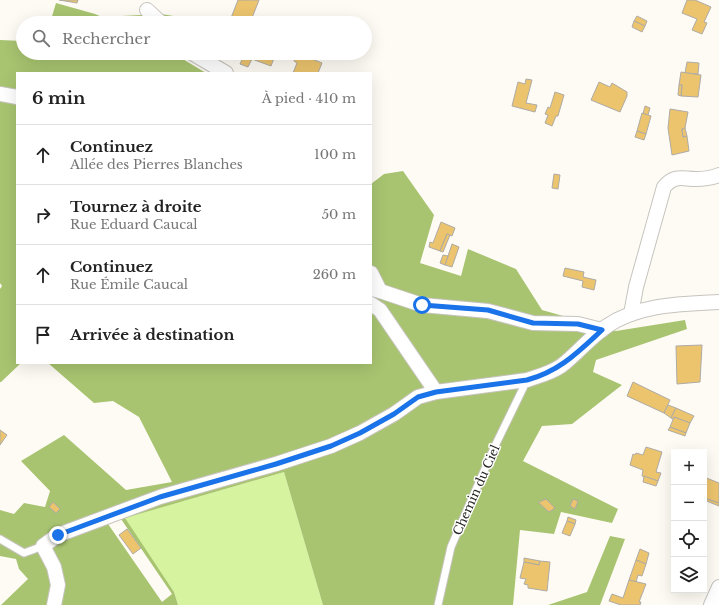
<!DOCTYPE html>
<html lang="fr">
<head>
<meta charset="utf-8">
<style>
  :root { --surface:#fff; --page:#f6f6f6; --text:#222; --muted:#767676; --line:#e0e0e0 }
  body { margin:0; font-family:"Libre Baskerville",serif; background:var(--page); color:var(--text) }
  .controls { position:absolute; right:12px; bottom:12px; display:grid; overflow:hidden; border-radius:0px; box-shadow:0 4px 16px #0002 }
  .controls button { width:36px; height:36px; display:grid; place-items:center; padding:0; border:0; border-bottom:1px solid var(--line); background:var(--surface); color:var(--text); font:20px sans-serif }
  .stop { position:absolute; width:12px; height:12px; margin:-9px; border:3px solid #1a73e8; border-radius:50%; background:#fff }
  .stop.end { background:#1a73e8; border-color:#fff; box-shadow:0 1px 4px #0008 }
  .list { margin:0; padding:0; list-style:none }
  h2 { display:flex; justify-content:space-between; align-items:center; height:52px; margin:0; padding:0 16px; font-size:17px }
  h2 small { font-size:13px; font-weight:400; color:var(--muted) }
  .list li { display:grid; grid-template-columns:26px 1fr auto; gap:12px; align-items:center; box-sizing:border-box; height:60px; padding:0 16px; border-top:1px solid var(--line) }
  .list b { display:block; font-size:15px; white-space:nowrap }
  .list p { margin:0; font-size:13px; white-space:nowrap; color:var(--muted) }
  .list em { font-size:13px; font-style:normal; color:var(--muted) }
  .icon { flex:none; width:22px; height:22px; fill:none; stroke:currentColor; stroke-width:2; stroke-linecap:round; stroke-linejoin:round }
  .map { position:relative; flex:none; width:719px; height:605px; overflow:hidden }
  .search { position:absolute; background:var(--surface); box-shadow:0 4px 16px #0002; left:16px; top:16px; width:356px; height:44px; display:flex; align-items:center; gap:10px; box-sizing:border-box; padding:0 14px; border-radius:22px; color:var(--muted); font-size:15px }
  .panel { position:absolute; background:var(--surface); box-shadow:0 4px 16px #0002; left:16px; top:72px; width:356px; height:292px; border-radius:0px }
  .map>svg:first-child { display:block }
  .green { fill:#d6f39f }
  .forest { fill:#a8c470; fill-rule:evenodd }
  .building { fill:#ecc46e; stroke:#aeaba5 }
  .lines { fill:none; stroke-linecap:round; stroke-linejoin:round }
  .service-casing { stroke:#c7c4be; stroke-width:9 }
  .minor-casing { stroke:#c7c4be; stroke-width:16 }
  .service { stroke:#fff; stroke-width:7 }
  .minor { stroke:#fff; stroke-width:14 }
  .route { stroke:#1a73e8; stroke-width:5 }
  .labels { text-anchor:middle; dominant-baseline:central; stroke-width:3; stroke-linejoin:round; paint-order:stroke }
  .street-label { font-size:12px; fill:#262523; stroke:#fff }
</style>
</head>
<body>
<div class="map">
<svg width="719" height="605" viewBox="0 0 719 605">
  <rect width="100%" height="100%" fill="#fefbf4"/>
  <path class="green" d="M284,472L323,605H178L174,592L124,518Z"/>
  <g class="forest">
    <path d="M56,3L95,14L102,17L161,14L192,19L191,23H50Z"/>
    <path d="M0,40L23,41V53H182L181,58L206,73H17V363H21L1,382H0V289L2,286L0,283Z"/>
    <path d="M403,171L434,215L420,263L461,276L468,249L516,269L542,310L616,331L685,320L687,329L596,360L593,372L622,385L572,424L542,426L523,461L618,509L612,523L561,512L554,534L520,530L513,605H323L284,472L125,518L174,592L178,605H1L28,579L19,569L16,559L0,556V510L14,514L24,503L45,507L50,491L21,461L64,435L126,490L172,482L139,417L113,401L94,403L48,363H371V184L384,174ZM121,519L172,594L162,602L108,524Z"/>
    <path d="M610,536L625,539L600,605H548L587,592Z"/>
  </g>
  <g class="building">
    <path d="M59,0H78L77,3Z"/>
    <path d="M238,0H259L250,23H242L231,18Z"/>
    <path d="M687,0H695L711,7L704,22L707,23L702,34L692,30L697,19L682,13Z"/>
    <path d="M637,16L647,21L645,26L634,21Z"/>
    <path d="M634,21L645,26L642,32L632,27Z"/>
    <path d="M245,53H276L271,66L252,59L248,67L240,64Z"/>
    <path d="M297,53L322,63L318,73H293L297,63L294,61Z"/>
    <path d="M687,62L699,63L698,74L685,73Z"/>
    <path d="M681,72L701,75L698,97L681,96L682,85H679Z"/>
    <path d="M526,79L532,80L526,103L537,105L535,112L512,106L518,82L525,84Z"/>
    <path d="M599,82L610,87L612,83L627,92V96L620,112L591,100Z"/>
    <path d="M679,85H682L681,96L678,95Z"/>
    <path d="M555,92L564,95L558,116H556L552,126L545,123L548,115L545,114L548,107L550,108Z"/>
    <path d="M645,106L650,108L648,115L643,114Z"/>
    <path d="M670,109L688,112L685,128L682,129L683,137L687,136L689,151L672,155L668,128Z"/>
    <path d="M642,113L651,116L646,134L637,131Z"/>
    <path d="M685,128L687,136L683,137L682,129Z"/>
    <path d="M637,131L646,134L644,140L635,137Z"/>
    <path d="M554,174L560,175L558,189L552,188Z"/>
    <path d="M441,222L455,228L452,236L447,234L440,251L429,247L430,242L433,243Z"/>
    <path d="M447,234L450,235L443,252L440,251Z"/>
    <path d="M452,244L459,247L452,267L445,265Z"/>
    <path d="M443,255L448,256L445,265L440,263Z"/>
    <path d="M565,268L584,272L583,277L596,280L594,290L582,287L583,281L563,276Z"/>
    <path d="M702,345L700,382L677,384L676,346Z"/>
    <path d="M633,382L670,400L664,413L627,396Z"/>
    <path d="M668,405L676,408L671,418L664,413Z"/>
    <path d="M676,408L694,416L690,423L674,417L673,419L671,418Z"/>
    <path d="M674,417L690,423L686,433L670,427Z"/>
    <path d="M670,427L686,433L685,436L668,430Z"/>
    <path d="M0,430L7,435L0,445Z"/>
    <path d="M646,447L662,452L656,472L661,473L658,481L642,476L643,470L630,465L633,454L635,455L636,453L643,455Z"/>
    <path d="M644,476L658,481L656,486L643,482Z"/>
    <path d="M704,477L719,483V503L704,498Z"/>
    <path d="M704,498L719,503V506L704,500Z"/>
    <path d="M546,499L555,508L549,512L539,503V502Z"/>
    <path d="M573,499L578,501L575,509L570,506Z"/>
    <path d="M53,502L60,509L56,513L49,507Z"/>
    <path d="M568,517L576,520L575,524L567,521Z"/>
    <path d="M567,521L575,524L570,536L562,533Z"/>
    <path d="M127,529L141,548L133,554L119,535Z"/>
    <path d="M640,549L649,553L646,564L636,560Z"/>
    <path d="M524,558L540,561L539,565L524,562Z"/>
    <path d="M636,560L646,564L642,576L638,575L636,582L629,580Z"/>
    <path d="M540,561L550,562L547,591L528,588V585L524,584L526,579L520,578L524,562L539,565Z"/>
    <path d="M629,580L646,584L639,602H641L640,605H621L609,601L612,594L623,598Z"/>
  </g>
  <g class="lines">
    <defs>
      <g id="service">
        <path d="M0,539L24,553L43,546"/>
        <path d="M438,605L451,547L494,448L527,380"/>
      </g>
      <g id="minor">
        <path d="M147,10L161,23"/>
        <path d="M192,53L226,73"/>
        <path d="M0,94L17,97"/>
        <path d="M371,273L380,291"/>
        <path d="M371,289L380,291L422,305L488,311L533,323L578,324L602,330"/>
        <path d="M371,304L380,310L436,392"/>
        <path d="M631,314L636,287L664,187C675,174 682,179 696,179C704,179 712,178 719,175"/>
        <path d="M54,605L58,585L54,567L43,546L58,535L160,497L276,464L331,446L360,433L394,414L418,397L436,392L527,380C539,376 551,373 561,366C577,354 590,337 607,326C639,304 682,304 719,302"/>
        <path d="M711,605L719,587"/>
      </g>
    </defs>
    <use href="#service" class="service-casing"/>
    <use href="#minor" class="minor-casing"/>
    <use href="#service" class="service"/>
    <use href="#minor" class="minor"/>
  </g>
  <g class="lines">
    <path class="route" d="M58,535L160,497L276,464L331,446L360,433L394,414L418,397L436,392L527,380C560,371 578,352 602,330L578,324L533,323L488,310L422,305"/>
  </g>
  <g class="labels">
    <g class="street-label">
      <text transform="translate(476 490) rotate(-66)">Chemin du Ciel</text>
    </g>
  </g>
</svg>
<div class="controls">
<button>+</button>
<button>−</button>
<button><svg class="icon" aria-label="locate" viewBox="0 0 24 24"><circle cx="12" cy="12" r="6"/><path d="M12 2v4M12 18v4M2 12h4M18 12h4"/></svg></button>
<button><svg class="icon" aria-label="layers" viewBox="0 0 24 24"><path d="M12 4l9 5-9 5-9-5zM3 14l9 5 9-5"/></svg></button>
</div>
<div class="stop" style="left:422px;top:305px"></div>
<div class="stop end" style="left:58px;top:535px"></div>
<div class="search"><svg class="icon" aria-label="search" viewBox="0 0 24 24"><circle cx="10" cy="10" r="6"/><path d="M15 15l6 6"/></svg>Rechercher</div>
<section class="panel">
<h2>6 min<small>À pied · 410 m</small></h2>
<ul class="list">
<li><svg class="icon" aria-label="ahead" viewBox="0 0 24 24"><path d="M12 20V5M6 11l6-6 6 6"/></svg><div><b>Continuez</b><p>Allée des Pierres Blanches</p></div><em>100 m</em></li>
<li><svg class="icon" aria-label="right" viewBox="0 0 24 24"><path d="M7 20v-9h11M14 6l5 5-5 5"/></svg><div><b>Tournez à droite</b><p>Rue Eduard Caucal</p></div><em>50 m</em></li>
<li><svg class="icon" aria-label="ahead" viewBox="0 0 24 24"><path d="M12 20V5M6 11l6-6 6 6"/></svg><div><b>Continuez</b><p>Rue Émile Caucal</p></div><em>260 m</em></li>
<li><svg class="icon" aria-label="arrive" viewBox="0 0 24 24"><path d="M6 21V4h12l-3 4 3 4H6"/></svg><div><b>Arrivée à destination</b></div></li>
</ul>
</section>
</div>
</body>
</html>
